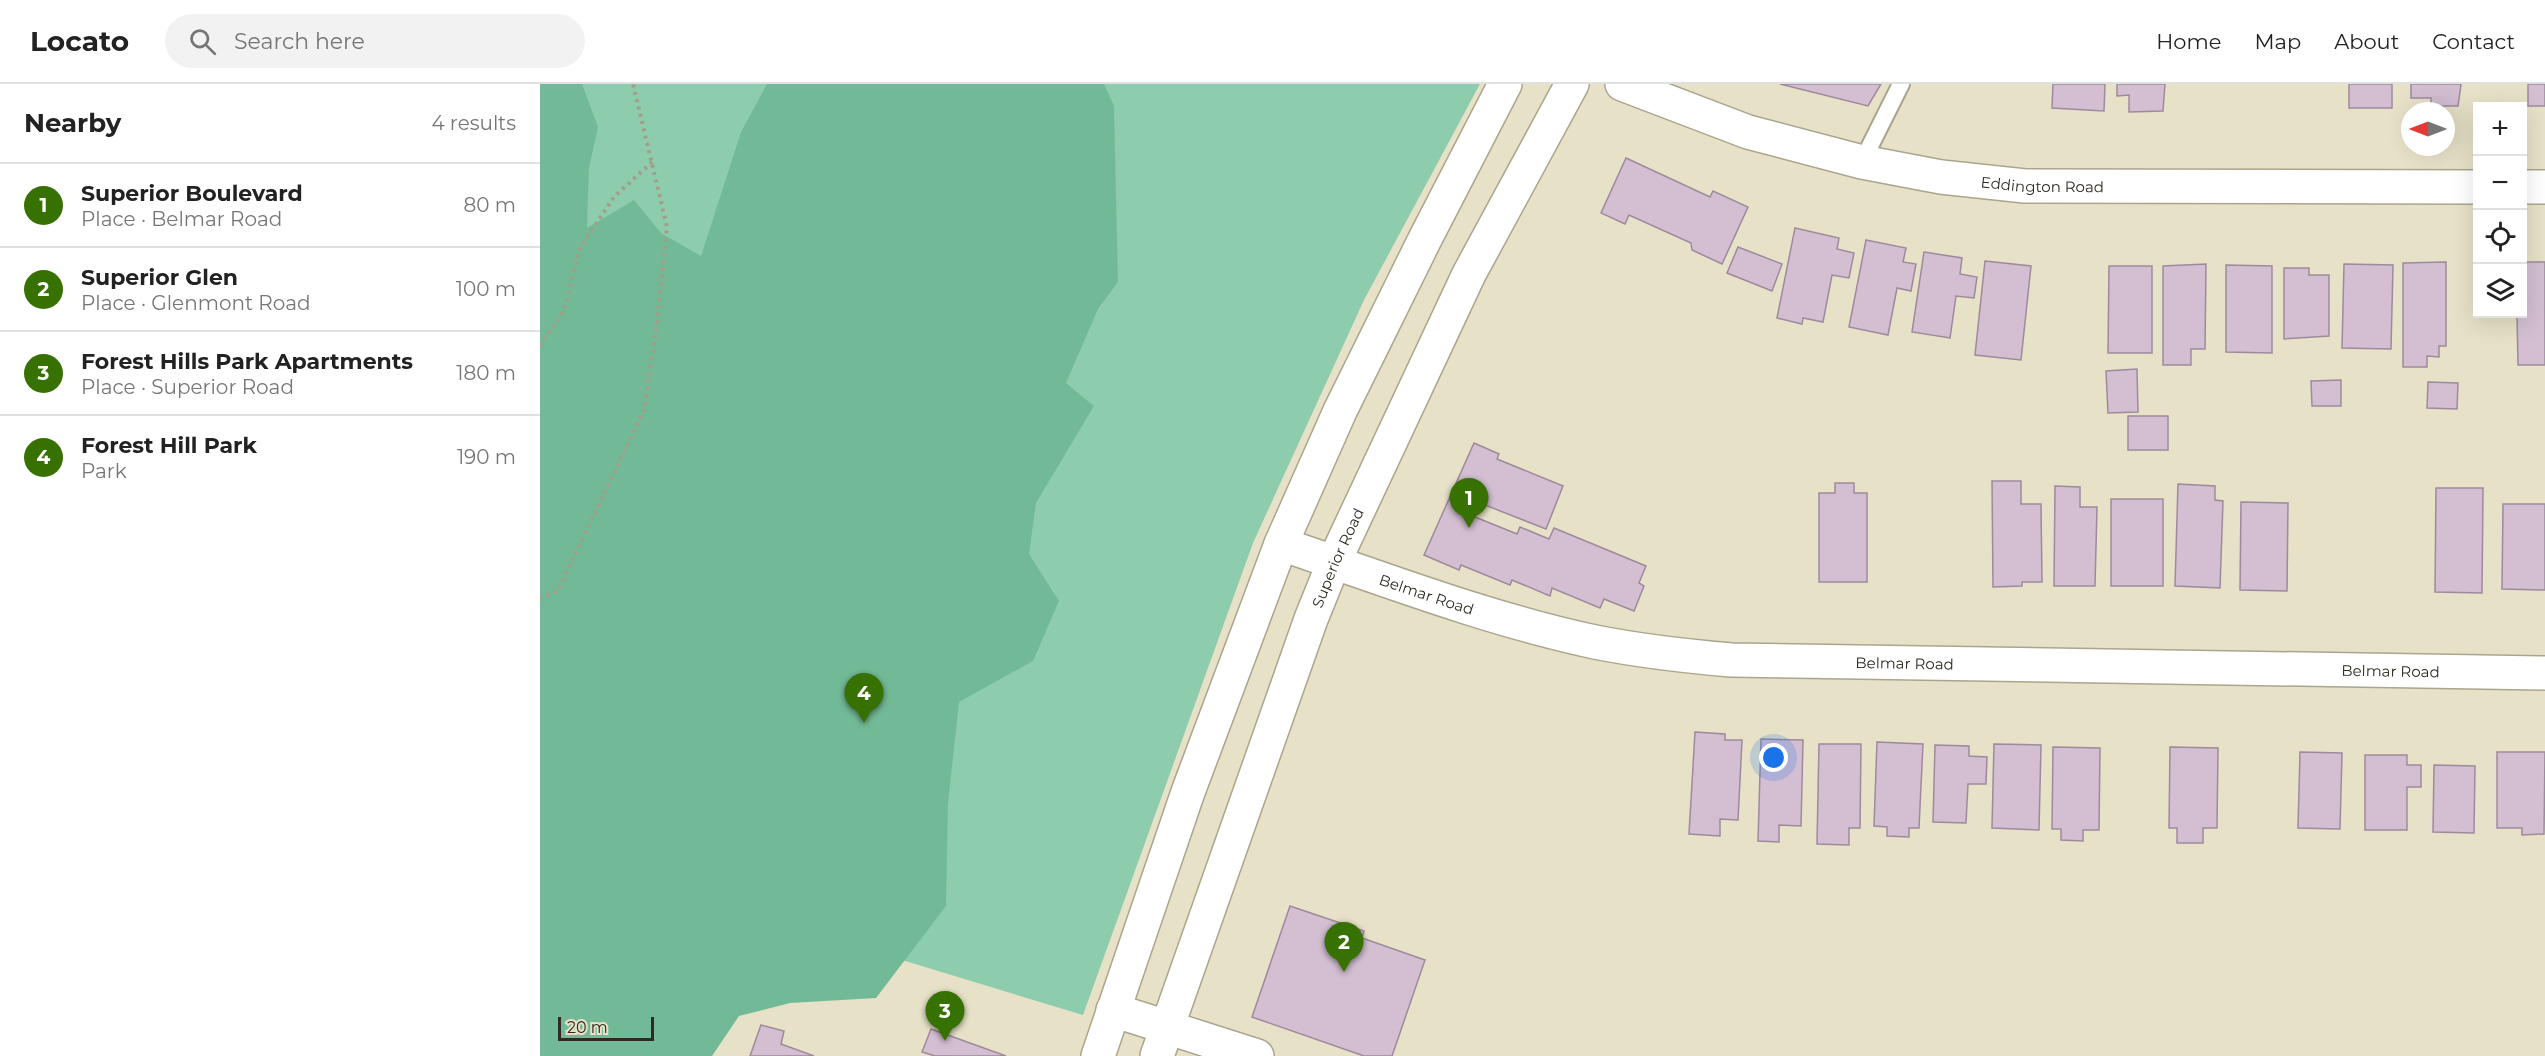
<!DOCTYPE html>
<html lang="en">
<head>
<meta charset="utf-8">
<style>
  :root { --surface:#fff; --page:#f2f2f2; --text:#222; --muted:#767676; --line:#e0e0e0; --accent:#377101 }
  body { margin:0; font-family:Montserrat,sans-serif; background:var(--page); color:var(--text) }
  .controls { position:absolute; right:18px; top:18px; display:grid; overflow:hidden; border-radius:0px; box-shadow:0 6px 24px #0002 }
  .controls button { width:54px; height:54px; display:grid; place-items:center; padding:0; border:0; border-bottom:2px solid var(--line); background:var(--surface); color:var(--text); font:30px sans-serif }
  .compass { position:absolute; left:1861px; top:18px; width:54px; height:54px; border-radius:50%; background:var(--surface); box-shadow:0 6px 24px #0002; rotate:270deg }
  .scale { position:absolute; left:18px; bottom:15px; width:96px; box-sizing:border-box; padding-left:6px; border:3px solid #2d2b21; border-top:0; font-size:16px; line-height:21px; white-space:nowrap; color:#2d2b21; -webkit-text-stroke:4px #e6e1c7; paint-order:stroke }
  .you { position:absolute; left:1234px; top:674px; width:21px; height:21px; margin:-15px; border:4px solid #fff; border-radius:50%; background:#1a73e8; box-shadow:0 0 0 9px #1a73e833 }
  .badge { display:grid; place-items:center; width:39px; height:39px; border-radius:50%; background:var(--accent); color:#fff; font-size:20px; font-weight:700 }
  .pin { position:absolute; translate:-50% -50px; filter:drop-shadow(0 2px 3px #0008) }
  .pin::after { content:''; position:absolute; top:32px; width:21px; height:18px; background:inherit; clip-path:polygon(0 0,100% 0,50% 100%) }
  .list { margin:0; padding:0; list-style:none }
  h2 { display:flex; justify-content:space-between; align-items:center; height:78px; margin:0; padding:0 24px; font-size:26px }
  h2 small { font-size:20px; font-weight:400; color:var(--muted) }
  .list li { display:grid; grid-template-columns:39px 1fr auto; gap:18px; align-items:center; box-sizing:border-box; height:84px; padding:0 24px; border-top:2px solid var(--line) }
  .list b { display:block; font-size:22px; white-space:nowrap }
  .list p { margin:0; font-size:20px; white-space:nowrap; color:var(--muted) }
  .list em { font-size:20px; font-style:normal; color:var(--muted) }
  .icon { flex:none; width:33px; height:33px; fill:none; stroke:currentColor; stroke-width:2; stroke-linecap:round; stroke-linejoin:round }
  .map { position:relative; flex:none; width:2005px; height:972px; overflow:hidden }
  header { display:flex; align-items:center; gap:36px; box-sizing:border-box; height:84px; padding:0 30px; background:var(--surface); border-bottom:2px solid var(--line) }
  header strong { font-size:28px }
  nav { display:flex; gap:33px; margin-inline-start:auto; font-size:21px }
  .search { width:420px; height:54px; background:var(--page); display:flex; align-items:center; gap:15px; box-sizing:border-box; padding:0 21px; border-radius:33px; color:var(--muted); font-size:22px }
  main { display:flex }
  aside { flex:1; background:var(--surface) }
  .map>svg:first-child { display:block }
  .green { fill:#8dcdad }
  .forest { fill:#72ba97 }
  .building { fill:#d3bed2; stroke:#9e8a9d; stroke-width:1.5 }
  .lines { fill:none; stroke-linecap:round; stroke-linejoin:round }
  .service-casing { stroke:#aaa58d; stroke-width:20 }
  .minor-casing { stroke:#aaa58d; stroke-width:36 }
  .secondary-casing { stroke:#aaa58d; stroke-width:36 }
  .path { stroke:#a29e8a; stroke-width:4; stroke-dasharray:3 4.5; stroke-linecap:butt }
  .service { stroke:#fff; stroke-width:16 }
  .minor { stroke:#fff; stroke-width:33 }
  .secondary { stroke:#fff; stroke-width:33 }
  .labels { text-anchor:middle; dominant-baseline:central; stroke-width:4.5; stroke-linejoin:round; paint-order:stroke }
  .street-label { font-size:15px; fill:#2d2b21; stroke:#e6e1c7 }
</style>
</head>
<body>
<header>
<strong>Locato</strong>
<div class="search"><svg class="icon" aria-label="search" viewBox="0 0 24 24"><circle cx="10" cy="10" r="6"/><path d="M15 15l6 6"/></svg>Search here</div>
<nav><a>Home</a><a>Map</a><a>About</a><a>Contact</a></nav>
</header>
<main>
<aside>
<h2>Nearby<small>4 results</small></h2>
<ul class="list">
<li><span class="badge">1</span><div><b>Superior Boulevard</b><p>Place · Belmar Road</p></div><em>80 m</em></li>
<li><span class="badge">2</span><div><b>Superior Glen</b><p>Place · Glenmont Road</p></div><em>100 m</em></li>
<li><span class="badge">3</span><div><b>Forest Hills Park Apartments</b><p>Place · Superior Road</p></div><em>180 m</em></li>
<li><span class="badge">4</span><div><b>Forest Hill Park</b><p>Park</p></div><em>190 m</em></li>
</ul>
</aside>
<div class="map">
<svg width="2005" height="972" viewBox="0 0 2005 972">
  <rect width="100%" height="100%" fill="#e6e1c7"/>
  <path class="green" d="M0,0H940L824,216L713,459L543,931L171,818L0,972Z"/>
  <path class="forest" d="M0,0H42L58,43L49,84L47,144L94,116L121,149L161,172L201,48L227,0H564L574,22L578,198L558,225L526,299L554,322L496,419L489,470L519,517L493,577L419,618L408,720L406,822L336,914L250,919L199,932L172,972H0Z"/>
  <g class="building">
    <path d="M1240,0H1341L1328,22Z"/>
    <path d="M1513,0H1565L1564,27L1512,24Z"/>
    <path d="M1577,0H1625L1623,27L1589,28V11L1577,12Z"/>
    <rect x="1809" y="0" width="43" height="24"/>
    <path d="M1871,0H1921L1918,22H1891V14H1871Z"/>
    <rect x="1988" y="0" width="17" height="22"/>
    <path d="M1086,74L1170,113L1173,107L1208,123L1182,180L1152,166L1151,159L1089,131L1085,140L1061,129Z"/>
    <path d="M1255,144L1299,154L1297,165L1314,169L1309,194L1292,191L1283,238L1263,234L1262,240L1237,234Z"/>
    <path d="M1326,156L1366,164L1363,178L1376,180L1371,207L1357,204L1348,251L1309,243Z"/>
    <path d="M1198,163L1242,180L1232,207L1187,189Z"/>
    <path d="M1384,168L1422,174L1420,190L1437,193L1434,214L1416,212L1410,254L1372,248Z"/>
    <path d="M1445,177L1491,182L1481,276L1435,271Z"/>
    <path d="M1906,178V262H1899V273L1887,272V283H1863V179Z"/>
    <path d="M1982,178H2005V281H1978L1977,230H1982Z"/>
    <path d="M1666,180L1665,265H1651V281H1623V182Z"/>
    <path d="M1804,180L1853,181L1851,265L1802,264Z"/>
    <path d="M1686,181L1732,182V269L1686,268Z"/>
    <path d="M1569,182H1612V269H1568Z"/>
    <path d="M1744,184H1769V191H1789V252L1744,255Z"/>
    <path d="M1597,285L1598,328L1568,329L1566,287Z"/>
    <path d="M1801,296V322H1772L1771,297Z"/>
    <path d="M1888,298L1918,299L1917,325L1887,324Z"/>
    <rect x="1588" y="332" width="40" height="34"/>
    <path d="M934,359L959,370L957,375L1023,402L1006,445L940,419L935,433L977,450L980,443L1009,455L1014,444L1106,482L1099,499L1104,502L1094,527L1064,515L1060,524L1012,504L1010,512L972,496L970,501L921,481L919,486L884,471Z"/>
    <path d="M1452,397H1481V420H1501L1502,498H1482V502L1453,503Z"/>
    <path d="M1295,399H1314V409H1327V498H1279V409H1295Z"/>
    <path d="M1638,400L1675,402V416L1683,417L1680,504L1635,502Z"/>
    <path d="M1515,402L1540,403V423H1557L1555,502H1514Z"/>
    <path d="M1896,404H1943L1942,509L1895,508Z"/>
    <rect x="1571" y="415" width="52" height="87"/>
    <path d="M1701,418L1748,419L1747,507L1700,506Z"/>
    <path d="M1963,420H2005V506L1962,505Z"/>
    <path d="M1155,648L1185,650V656H1202L1198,736L1180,735V752L1149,750Z"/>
    <path d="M1221,655L1263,656L1261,742L1239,741V758L1218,757Z"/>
    <path d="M1337,658L1383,660L1379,744H1369V753L1347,752V743L1334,742Z"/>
    <path d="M1279,660H1321L1320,744H1309V761L1277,760Z"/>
    <path d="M1454,660L1501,661L1499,746L1452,744Z"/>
    <path d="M1395,661L1429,662V672L1447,673L1446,700H1428L1426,739L1393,738Z"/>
    <path d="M1513,663L1560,664L1559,746H1543V757L1521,756V745H1512Z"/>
    <path d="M1630,663L1678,664L1677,744H1663V759H1637V744H1629Z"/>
    <path d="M1760,668L1802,669L1800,745L1758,744Z"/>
    <path d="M1957,668H2005L2004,750L1982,751V744H1957Z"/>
    <path d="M1825,671H1867V681H1881V703H1867V746H1825Z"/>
    <path d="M1894,681L1935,682L1934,749L1893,748Z"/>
    <path d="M750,822L824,847L822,854L885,876L852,972H824L712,933Z"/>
    <path d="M221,941L244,947L241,960L274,972H210Z"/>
    <path d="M391,945L466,972H395L382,968Z"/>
  </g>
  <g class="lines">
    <defs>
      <path id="service" d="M1322,78L1361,0"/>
      <g id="minor">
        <path id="s1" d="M1082,0L1208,48L1322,78L1401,93L1485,102L1938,103"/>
        <path d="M1982,103H2005"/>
        <path id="s2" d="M741,460C844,495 948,535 1055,558C1100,567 1145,572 1191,576L2005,589"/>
        <path d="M573,926L717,972"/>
      </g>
      <g id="secondary">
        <path d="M558,972L648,708L741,460L800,327L885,155L965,0"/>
        <path id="s3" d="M617,972L771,535L794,478L929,190L1032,0"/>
      </g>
    </defs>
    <use href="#service" class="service-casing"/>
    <use href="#minor" class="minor-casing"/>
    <use href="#secondary" class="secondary-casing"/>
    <g class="path">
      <path d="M0,262L24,226L40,164L74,113L112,78"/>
      <path d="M0,515L18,506L104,326L117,239L127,143L93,0"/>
    </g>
    <use href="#service" class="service"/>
    <use href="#minor" class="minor"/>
    <use href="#secondary" class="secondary"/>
  </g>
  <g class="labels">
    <g class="street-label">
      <text stroke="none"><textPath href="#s1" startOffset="435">Eddington Road</textPath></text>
      <text stroke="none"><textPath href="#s3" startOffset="530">Superior Road</textPath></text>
      <text stroke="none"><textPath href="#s2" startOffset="154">Belmar Road</textPath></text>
      <text stroke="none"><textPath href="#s2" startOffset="640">Belmar Road</textPath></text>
      <text stroke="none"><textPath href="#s2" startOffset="1126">Belmar Road</textPath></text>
    </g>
  </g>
</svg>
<div class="controls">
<button>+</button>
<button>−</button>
<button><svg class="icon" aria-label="locate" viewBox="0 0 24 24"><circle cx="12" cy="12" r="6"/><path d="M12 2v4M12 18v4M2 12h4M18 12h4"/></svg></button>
<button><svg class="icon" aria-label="layers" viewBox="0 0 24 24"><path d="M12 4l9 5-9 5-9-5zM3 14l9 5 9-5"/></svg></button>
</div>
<svg class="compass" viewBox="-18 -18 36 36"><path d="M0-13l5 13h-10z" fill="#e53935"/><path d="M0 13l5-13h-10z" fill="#767676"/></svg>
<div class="scale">20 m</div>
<div class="you"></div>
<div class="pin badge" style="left:929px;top:444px">1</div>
<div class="pin badge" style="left:804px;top:888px">2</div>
<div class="pin badge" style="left:405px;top:957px">3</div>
<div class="pin badge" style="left:324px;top:639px">4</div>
</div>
</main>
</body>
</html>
